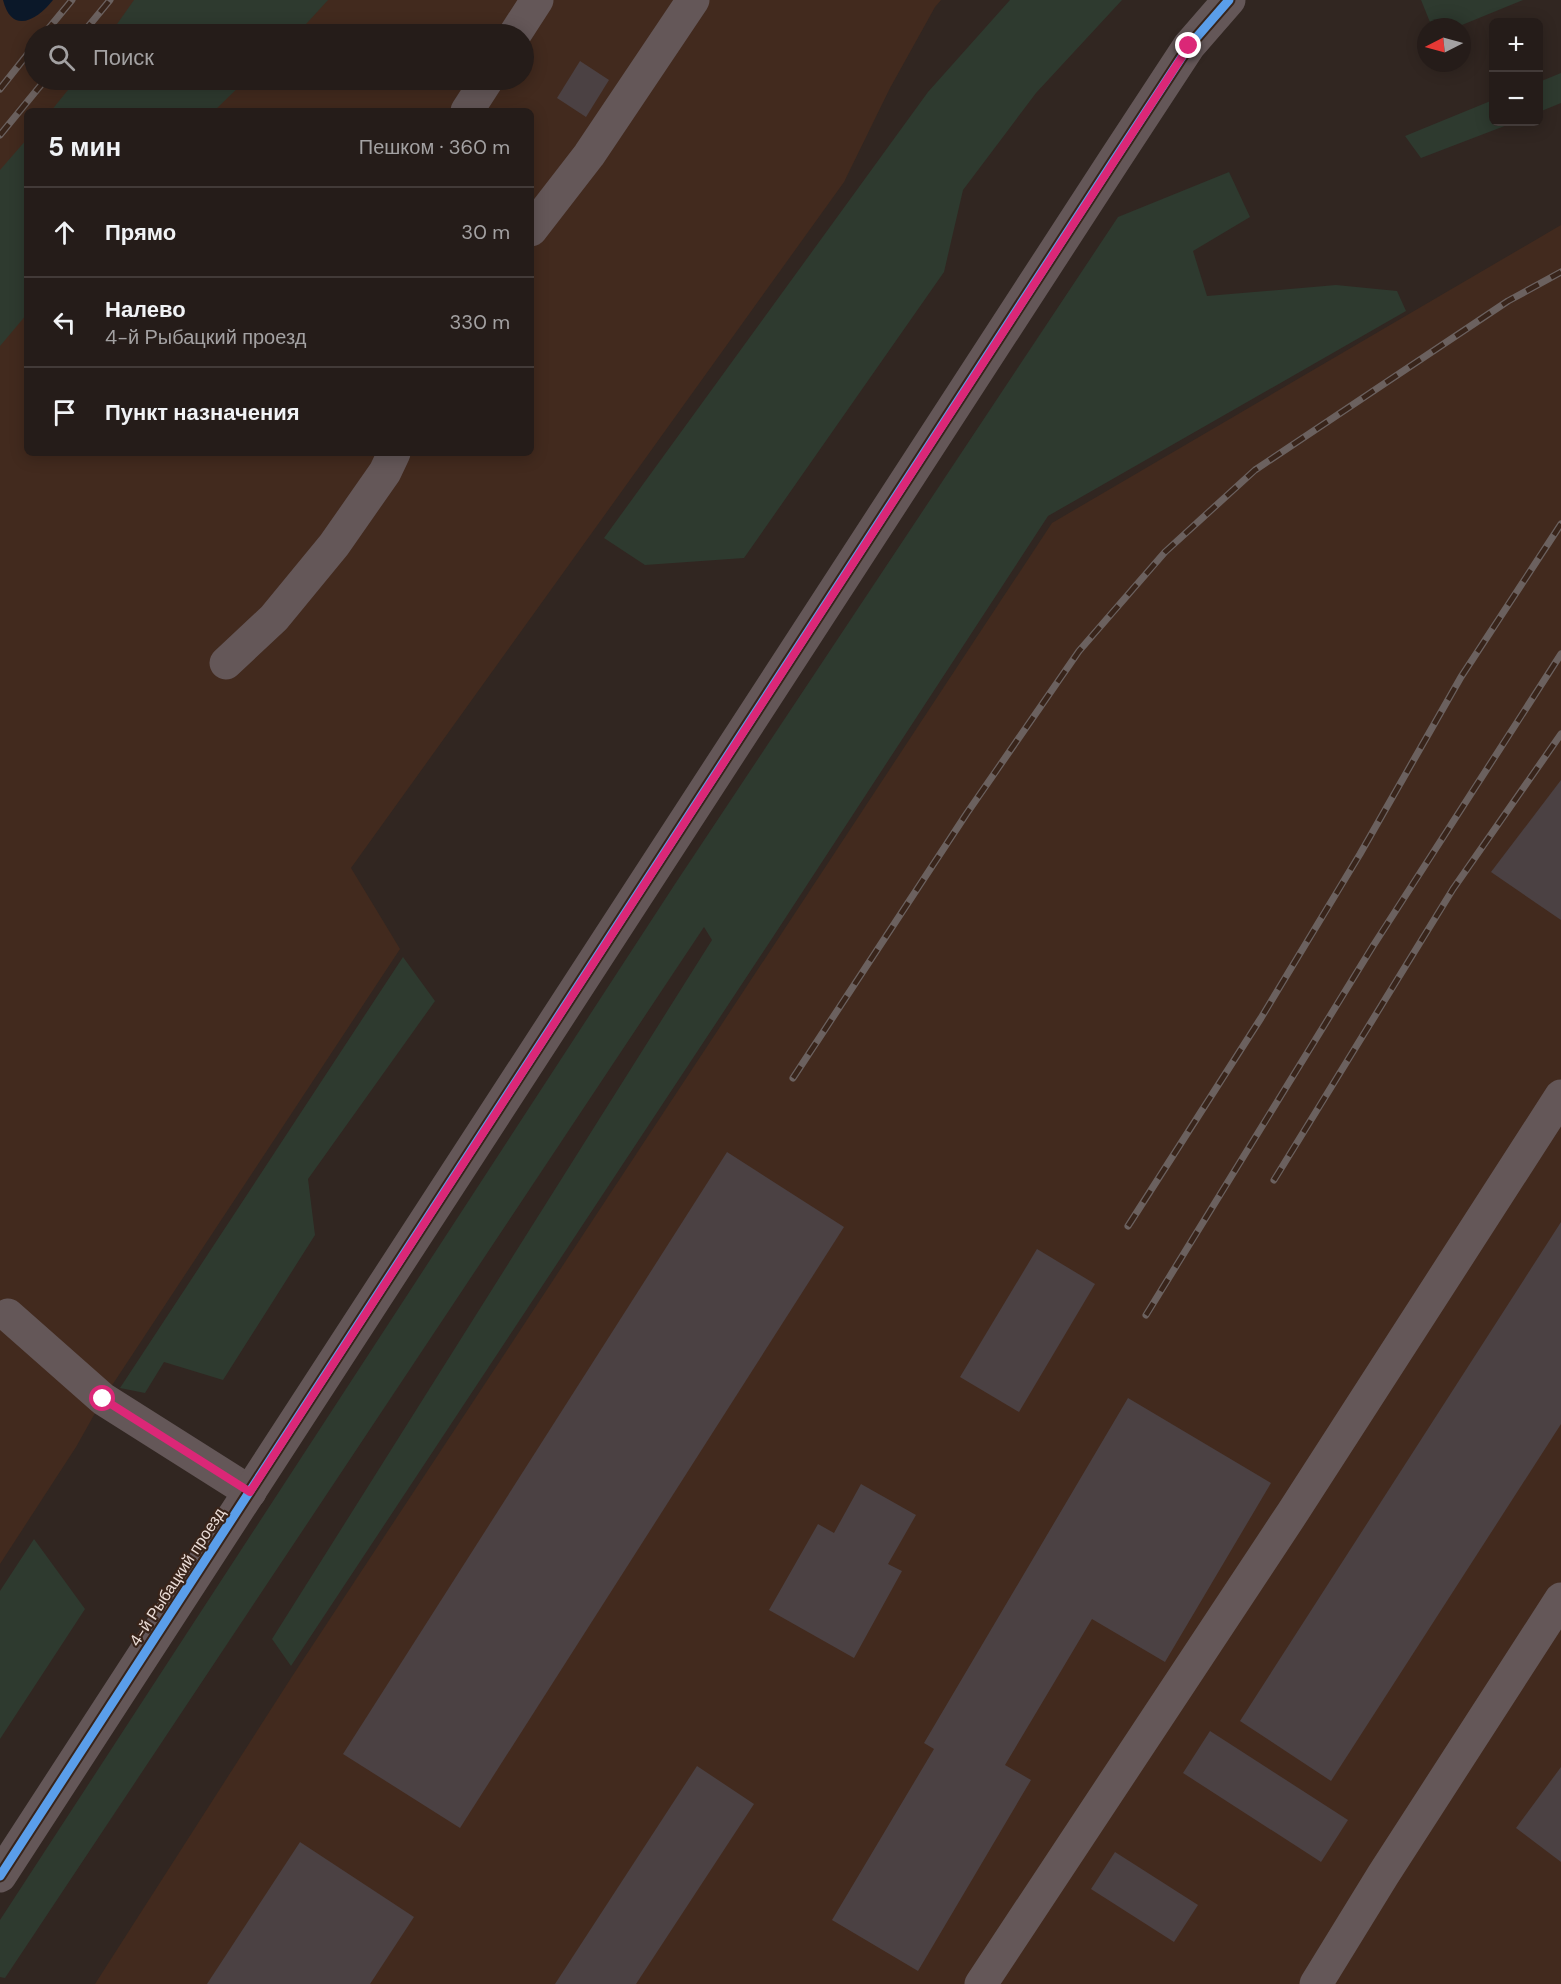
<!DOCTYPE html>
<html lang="ru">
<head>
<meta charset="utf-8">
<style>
  :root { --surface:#251c19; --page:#2d2522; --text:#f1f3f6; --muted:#a3a1a2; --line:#423a38 }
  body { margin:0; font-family:"DM Sans",sans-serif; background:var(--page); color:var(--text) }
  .controls { position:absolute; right:18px; top:18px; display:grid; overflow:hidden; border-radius:9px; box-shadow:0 3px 15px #0003 }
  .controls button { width:54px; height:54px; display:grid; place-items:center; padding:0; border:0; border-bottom:2px solid var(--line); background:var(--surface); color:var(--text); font:30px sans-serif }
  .compass { position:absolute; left:1417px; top:18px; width:54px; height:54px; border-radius:50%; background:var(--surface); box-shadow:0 3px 15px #0003; rotate:264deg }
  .stop { position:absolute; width:18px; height:18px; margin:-14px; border:4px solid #db2777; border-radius:50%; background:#fff }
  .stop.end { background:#db2777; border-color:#fff; box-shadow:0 2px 6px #0008 }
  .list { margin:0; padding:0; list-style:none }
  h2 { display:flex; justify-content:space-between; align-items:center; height:78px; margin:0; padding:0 24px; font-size:26px }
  h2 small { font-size:20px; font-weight:400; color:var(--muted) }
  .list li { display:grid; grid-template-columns:39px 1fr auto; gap:18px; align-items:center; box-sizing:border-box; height:90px; padding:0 24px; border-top:2px solid var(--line) }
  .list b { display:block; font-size:22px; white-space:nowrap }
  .list p { margin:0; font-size:20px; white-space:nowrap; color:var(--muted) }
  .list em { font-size:20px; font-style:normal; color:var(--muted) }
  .icon { flex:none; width:33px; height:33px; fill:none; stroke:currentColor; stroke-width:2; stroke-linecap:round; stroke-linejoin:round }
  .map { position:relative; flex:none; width:1561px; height:1984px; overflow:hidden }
  .search { position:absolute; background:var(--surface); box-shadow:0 3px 15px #0003; left:24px; top:24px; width:510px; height:66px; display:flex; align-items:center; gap:15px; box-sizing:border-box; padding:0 21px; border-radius:33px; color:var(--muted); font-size:22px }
  .panel { position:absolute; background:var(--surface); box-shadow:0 3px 15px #0003; left:24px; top:108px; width:510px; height:348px; border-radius:9px }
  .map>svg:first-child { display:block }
  .built { fill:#422a1e; fill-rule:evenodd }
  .green { fill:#2e3a2f }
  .water { fill:#0b1829 }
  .building { fill:#4b4143 }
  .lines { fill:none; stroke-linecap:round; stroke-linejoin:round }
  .minor { stroke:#645758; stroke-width:33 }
  .rail-casing { stroke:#6b615f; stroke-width:7 }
  .rail { stroke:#38241a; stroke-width:4.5; stroke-dasharray:14; stroke-linecap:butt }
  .cycleway-casing { stroke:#38241a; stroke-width:13 }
  .cycleway { stroke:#5a9eea; stroke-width:9 }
  .route { stroke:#db2777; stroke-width:8 }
  .labels { text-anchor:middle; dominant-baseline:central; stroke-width:4.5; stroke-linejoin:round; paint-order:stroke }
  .street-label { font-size:16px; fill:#ebddd7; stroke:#38241a }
</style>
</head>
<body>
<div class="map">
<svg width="1561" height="1984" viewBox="0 0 1561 1984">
  <rect width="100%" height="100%" fill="#312621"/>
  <g class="built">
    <path d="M0,0H941L935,7L890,88L844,182L351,868L400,949L103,1399L76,1447L0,1564ZM34,34H524V80H34ZM27,111H531V453H27Z"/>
    <path d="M1561,225V1984H95L293,1675L1052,523Z"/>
  </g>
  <g class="green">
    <path d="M134,0H328L297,34H110Z"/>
    <path d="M1010,0H1122L1036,93L963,190L944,272L744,558L645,565L604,538L928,92Z"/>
    <path d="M1421,0H1523L1457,27H1432Z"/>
    <path d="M1561,73V103L1539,112V82Z"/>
    <path d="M76,80H246L214,111H51Z"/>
    <path d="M1493,100L1494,122H1515L1421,158L1405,136Z"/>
    <path d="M27,139V314L0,346V170Z"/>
    <path d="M1229,172L1250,217L1193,251L1207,296L1336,285L1397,291L1406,311L1048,516L771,940L291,1666L272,1639L712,940L704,927L5,1978L0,1977V1920L675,884L1118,217Z"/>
    <path d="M403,957L435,1001L308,1179L315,1235L223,1380L164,1362L145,1393L120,1388Z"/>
    <path d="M34,1539L85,1609L0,1739V1591Z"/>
  </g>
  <path class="water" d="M3,0H53C38,19 12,36 3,0Z"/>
  <g class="building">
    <path d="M580,61L609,80L586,117L557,98Z"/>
    <path d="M1561,780V920L1491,872Z"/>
    <path d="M727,1152L844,1227L460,1828L343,1754Z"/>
    <path d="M1561,1222V1424L1331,1781L1240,1721Z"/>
    <path d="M1037,1249L1095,1284L1019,1412L960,1377Z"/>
    <path d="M1128,1398L1271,1483L1165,1662L1092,1619L1005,1765L1031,1780L918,1971L832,1920L934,1749L924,1743Z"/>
    <path d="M861,1484L916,1515L888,1564L902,1571L854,1658L769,1610L818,1524L834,1533Z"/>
    <path d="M1210,1731L1348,1820L1321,1862L1183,1773Z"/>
    <path d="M697,1766L754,1804L636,1984H555Z"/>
    <path d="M1561,1767V1862L1516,1828Z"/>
    <path d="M300,1842L414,1917L370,1984H207Z"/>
    <path d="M1115,1852L1198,1905L1174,1942L1091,1889Z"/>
  </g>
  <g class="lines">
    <g class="minor">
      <path d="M515,34L537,0"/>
      <path d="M467,111L487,80"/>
      <path d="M531,230L589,155L693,0"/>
      <path d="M226,663L274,618L334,545L385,472L394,453"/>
      <path d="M8,1315L103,1399L250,1492"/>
      <path d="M0,1876L1113,162L1189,46L1229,0"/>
      <path d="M981,1984L1293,1512L1561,1096"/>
      <path d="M1316,1984L1383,1875L1561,1599"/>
    </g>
    <defs>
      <g id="rail">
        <path d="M44,34L72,0"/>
        <path d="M82,34L110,0"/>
        <path d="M0,89L34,46"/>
        <path d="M0,135L45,80"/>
        <path d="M793,1078L967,813L1079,651L1165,552L1255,470L1508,301L1561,272"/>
        <path d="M1274,1180L1453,889L1561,734"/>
        <path d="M1128,1226L1261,1018L1360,854L1461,677L1561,524"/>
        <path d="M1146,1315L1373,946L1561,654"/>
      </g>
    </defs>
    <use href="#rail" class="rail-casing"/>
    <use href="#rail" class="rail"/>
    <defs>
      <path id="cycleway" d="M0,1876L1113,162L1189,46L1229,0"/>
    </defs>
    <use href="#cycleway" class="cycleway-casing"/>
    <use href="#cycleway" class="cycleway"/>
  </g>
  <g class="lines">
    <path class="route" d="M103,1399L250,1492L1189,46"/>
  </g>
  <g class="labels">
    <g class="street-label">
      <text transform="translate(177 1577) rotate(-57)">4-й Рыбацкий проезд</text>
    </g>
  </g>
</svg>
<div class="controls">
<button>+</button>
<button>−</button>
</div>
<svg class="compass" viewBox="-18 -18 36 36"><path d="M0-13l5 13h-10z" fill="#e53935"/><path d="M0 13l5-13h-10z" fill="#a3a1a2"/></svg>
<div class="stop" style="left:103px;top:1399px"></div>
<div class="stop end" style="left:1189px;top:46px"></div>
<div class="search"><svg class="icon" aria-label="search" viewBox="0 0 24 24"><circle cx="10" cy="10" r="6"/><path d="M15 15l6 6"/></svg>Поиск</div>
<section class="panel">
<h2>5 мин<small>Пешком · 360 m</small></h2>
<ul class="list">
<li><svg class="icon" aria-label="ahead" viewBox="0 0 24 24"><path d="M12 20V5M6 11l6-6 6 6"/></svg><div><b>Прямо</b></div><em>30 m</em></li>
<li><svg class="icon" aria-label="left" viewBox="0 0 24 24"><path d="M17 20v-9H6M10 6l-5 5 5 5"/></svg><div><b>Налево</b><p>4-й Рыбацкий проезд</p></div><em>330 m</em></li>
<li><svg class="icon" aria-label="arrive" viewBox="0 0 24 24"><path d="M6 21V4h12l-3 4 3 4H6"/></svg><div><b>Пункт назначения</b></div></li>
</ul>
</section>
</div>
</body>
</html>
